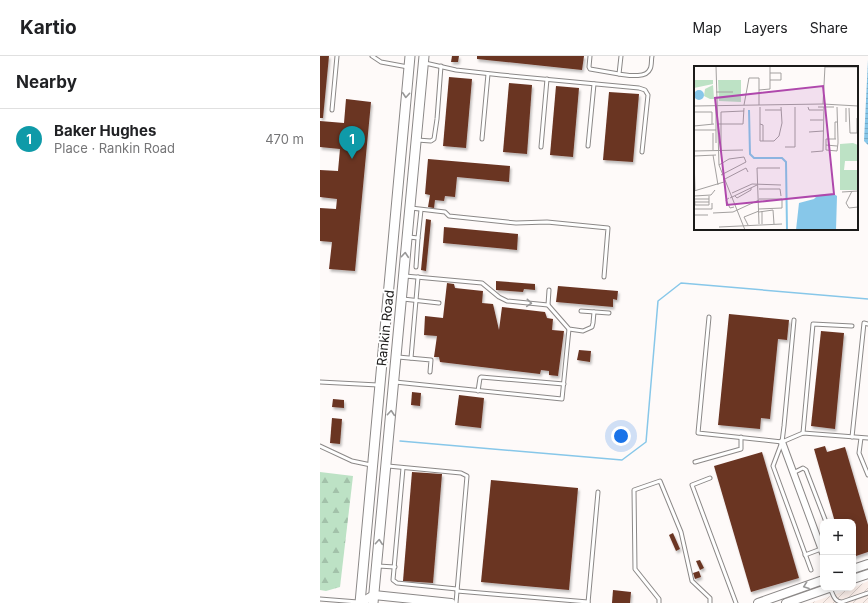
<!DOCTYPE html>
<html lang="en">
<head>
<meta charset="utf-8">
<style>
  :root { --surface:#fff; --page:#f6f6f6; --text:#202124; --muted:#757577; --line:#e0e0e0; --accent:#111827 }
  body { margin:0; font-family:Inter,sans-serif; background:var(--page); color:var(--text) }
  .controls { position:absolute; right:12px; bottom:12px; display:grid; overflow:hidden; border-radius:8px; box-shadow:0 2px 10px #0003 }
  .controls button { width:36px; height:36px; display:grid; place-items:center; padding:0; border:0; border-bottom:1px solid var(--line); background:var(--surface); color:var(--text); font:20px sans-serif }
  .you { position:absolute; left:301px; top:380px; width:14px; height:14px; margin:-10px; border:3px solid #fff; border-radius:50%; background:#1a73e8; box-shadow:0 0 0 6px #1a73e833 }
  .badge { display:grid; place-items:center; width:26px; height:26px; border-radius:50%; background:var(--accent); color:#fff; font-size:13px; font-weight:700 }
  .pin { position:absolute; translate:-50% -33px; filter:drop-shadow(0 1px 2px #0008) }
  .pin::after { content:''; position:absolute; top:21px; width:14px; height:12px; background:inherit; clip-path:polygon(0 0,100% 0,50% 100%) }
  .list { margin:0; padding:0; list-style:none }
  h2 { display:flex; justify-content:space-between; align-items:center; height:52px; margin:0; padding:0 16px; font-size:17px }
  h2 small { font-size:13px; font-weight:400; color:var(--muted) }
  .list li { display:grid; grid-template-columns:26px 1fr auto; gap:12px; align-items:center; box-sizing:border-box; height:60px; padding:0 16px; border-top:1px solid var(--line) }
  .list b { display:block; font-size:15px; white-space:nowrap }
  .list p { margin:0; font-size:13px; white-space:nowrap; color:var(--muted) }
  .list em { font-size:13px; font-style:normal; color:var(--muted) }
  .map { position:relative; flex:none; width:548px; height:547px; overflow:hidden }
  header { display:flex; align-items:center; gap:24px; box-sizing:border-box; height:56px; padding:0 20px; background:var(--surface); border-bottom:1px solid var(--line) }
  header strong { font-size:19px }
  nav { display:flex; gap:22px; margin-inline-start:auto; font-size:14px }
  main { display:flex }
  aside { flex:1; background:var(--surface) }
  .map>svg:first-child { display:block }
  .industrial { fill:url(#industrial-furrows) }
  .forest { fill:url(#forest-firs) }
  .water { fill:url(#water-rules) }
  .lines { fill:none; stroke-linecap:round; stroke-linejoin:round }
  .stream { stroke:#87c7e9; stroke-width:1.5 }
  .building { fill:#6a3423; filter:url(#shadow) }
  .service-casing { stroke:#8b8887; stroke-width:5 }
  .minor-casing { stroke:#8b8887; stroke-width:8 }
  .tertiary-casing { stroke:#8b8887; stroke-width:10 }
  .secondary-casing { stroke:#8b8887; stroke-width:11 }
  .service { stroke:#fff; stroke-width:3 }
  .minor { stroke:#fff; stroke-width:6 }
  .tertiary { stroke:#fff; stroke-width:8 }
  .secondary { stroke:#fff; stroke-width:9 }
  .oneway { stroke:#989898 }
  .labels { text-anchor:middle; dominant-baseline:central; stroke-width:4; stroke-linejoin:round; paint-order:stroke }
  .street-label { font-size:13px; fill:#1b1a19; stroke:#fff }
  .inset-river { fill:none; stroke:#87c7e9; stroke-width:2 }
  .inset-road { fill:none; stroke:#a3a09f; stroke-width:1 }
  .view { fill:#af48ac; fill-opacity:0.15; stroke:#af48ac; stroke-width:2 }
  .inset-edge { fill:none; stroke:#1b1a19; stroke-width:2 }
</style>
</head>
<body>
<header>
<strong>Kartio</strong>
<nav><a>Map</a><a>Layers</a><a>Share</a></nav>
</header>
<main>
<aside>
<h2>Nearby<small></small></h2>
<ul class="list">
<li><span class="badge" style="background:#0f9aa8">1</span><div><b>Baker Hughes</b><p>Place · Rankin Road</p></div><em>470 m</em></li>
</ul>
</aside>
<div class="map">
<svg width="548" height="547" viewBox="0 0 548 547">
  <defs>
    <pattern id="industrial-furrows" width="10" height="10" patternUnits="userSpaceOnUse"><rect width="10" height="10" fill="#faeee9"/><path d="M-1 1l2-2M0 10L10 0M9 11l2-2" fill="none" stroke="#d6ccc7"/></pattern>
    <pattern id="forest-firs" width="22" height="20" patternUnits="userSpaceOnUse"><rect width="22" height="20" fill="#bde2c5"/><path d="M5 1l3.5 6h-7zM16 11l3.5 6h-7z" fill="#a2c1a9"/></pattern>
    <pattern id="water-rules" width="6" height="5" patternUnits="userSpaceOnUse"><rect width="6" height="5" fill="#87c7e9"/><path d="M0 2.5h6" fill="none" stroke="#74aac7"/></pattern>
    <filter id="shadow"><feDropShadow dx="1.5" dy="2.5" stdDeviation="1" flood-color="#0004"/></filter>
  </defs>
  <rect width="100%" height="100%" fill="#fefaf9"/>
  <path class="industrial" d="M548,525V547H490L533,532Z"/>
  <path class="forest" d="M0,416L33,420L20,531L6,535L0,534Z"/>
  <path class="water" d="M548,4V89L544,85Z"/>
  <g class="lines">
    <path class="stream" d="M80,385L302,404L326,386L338,245L361,227L548,243"/>
  </g>
  <g class="building">
    <path d="M0,0H9L3,62H0Z"/>
    <path d="M132,0H139L138,6H131Z"/>
    <path d="M157,0H264L262,14L157,3Z"/>
    <path d="M129,21L152,23L146,92L123,90Z"/>
    <path d="M189,27L212,29L207,98L183,96Z"/>
    <path d="M236,30L259,32L253,101L230,99Z"/>
    <path d="M289,36L319,38L313,106L283,104Z"/>
    <path d="M26,43L51,46L35,215L9,213L12,186L0,185V152L16,153L17,143L0,141V114L18,115L20,93L0,91V65L24,67Z"/>
    <path d="M108,103L190,110L189,126L137,121L135,141L125,140L124,145L115,144L114,152L108,151L110,139L105,138Z"/>
    <path d="M106,163L111,164L106,215L101,214Z"/>
    <path d="M124,171L198,178L197,194L123,187Z"/>
    <path d="M176,225L215,228V234L204,233L203,236L176,234Z"/>
    <path d="M127,227L134,228L135,232L163,235L162,247L173,248L179,274L182,251L225,256L227,262L233,263L232,274L244,275L238,320L229,319V315L221,314L220,318L120,306L119,301H114L117,280L104,279L105,260L123,262Z"/>
    <path d="M238,230L298,235L297,244L293,243V251L236,246Z"/>
    <path d="M409,258L469,264L467,284L458,283L450,363L441,362L440,373L398,369Z"/>
    <path d="M501,275L524,277L515,373L491,370Z"/>
    <path d="M259,294L271,295L270,306L257,304Z"/>
    <path d="M92,336L101,337L100,350L91,349Z"/>
    <path d="M139,339L164,342L161,372L135,369Z"/>
    <path d="M13,343L24,344V352L12,351Z"/>
    <path d="M12,362L22,363L20,388L10,387Z"/>
    <path d="M505,390L507,396L525,391L548,469V496L533,501V466H515L494,393Z"/>
    <path d="M442,396L479,522L431,536L394,410Z"/>
    <path d="M92,416L122,418L113,527L83,525Z"/>
    <path d="M171,424L258,432L249,534L161,526Z"/>
    <path d="M353,477L360,493L356,495L349,479Z"/>
    <path d="M380,504L384,512L380,514L376,505Z"/>
    <path d="M379,515L381,521L375,523L373,517Z"/>
    <path d="M293,534L311,536L310,547H292Z"/>
  </g>
  <g class="lines">
    <defs>
      <g id="service">
        <path d="M52,0L61,6L88,11"/>
        <path d="M270,0L269,11L270,13L299,18"/>
        <path d="M301,0L299,18C307,19 326,23 330,13C332,10 331,4 332,0"/>
        <path d="M105,7L136,14L181,19L319,32L325,34L328,39L322,96"/>
        <path d="M12,54L17,0"/>
        <path d="M162,83L168,18"/>
        <path d="M97,84L111,85L114,83L117,63L121,10"/>
        <path d="M268,90L274,28"/>
        <path d="M221,91L227,23"/>
        <path d="M91,152L125,156L129,160L196,167L227,166L288,172L284,221"/>
        <path d="M89,181L98,182L101,154"/>
        <path d="M96,211L98,182"/>
        <path d="M85,220L162,227L179,241L187,245L228,249L249,273L263,275L272,271L273,267L274,256"/>
        <path d="M83,243L119,247"/>
        <path d="M228,249L229,234"/>
        <path d="M261,255L289,257"/>
        <path d="M389,261L378,377L462,386L483,377L548,382"/>
        <path d="M474,264L464,370L462,386L453,410L491,514"/>
        <path d="M78,301L111,304L110,316"/>
        <path d="M91,302L98,221"/>
        <path d="M0,326L58,329"/>
        <path d="M75,326L242,343L249,273"/>
        <path d="M158,335L160,322L161,321L244,328"/>
        <path d="M483,377L493,268L532,270"/>
        <path d="M532,381L544,267L548,268"/>
        <path d="M541,382L539,397L548,419"/>
        <path d="M0,390L32,405L51,409"/>
        <path d="M375,406L421,393V381"/>
        <path d="M68,410L141,417L147,420L136,547"/>
        <path d="M83,412L73,524L77,527L137,533"/>
        <path d="M473,417L483,412L486,414L506,466"/>
        <path d="M390,422L372,429L416,547"/>
        <path d="M485,499L501,493"/>
        <path d="M58,510L75,511"/>
        <path d="M510,532C513,538 514,546 522,546L548,537"/>
        <path d="M137,535L268,546"/>
        <path d="M0,543L38,546"/>
        <path d="M268,547L278,436"/>
        <path d="M339,547V543L315,513L314,434L340,425L361,476L372,525L390,542V547"/>
      </g>
      <path id="minor" d="M462,386L503,497"/>
      <g id="tertiary">
        <path d="M533,513L548,508"/>
        <path d="M533,523L548,518"/>
        <path d="M40,547L54,539L131,547"/>
        <path d="M438,547L503,524"/>
        <path d="M466,547L509,532"/>
      </g>
      <g id="secondary">
        <path d="M40,547L90,0"/>
        <path d="M53,547L104,0"/>
      </g>
    </defs>
    <use href="#service" class="service-casing"/>
    <use href="#minor" class="minor-casing"/>
    <use href="#tertiary" class="tertiary-casing"/>
    <use href="#secondary" class="secondary-casing"/>
    <use href="#service" class="service"/>
    <use href="#minor" class="minor"/>
    <use href="#tertiary" class="tertiary"/>
    <use href="#secondary" class="secondary"/>
  </g>
  <defs><path id="oneway-chevron" d="M-2-3.5L2.5 0L-2 3.5" fill="none" stroke-width="1.6" stroke-linecap="round" stroke-linejoin="round"/></defs>
  <g class="oneway">
    <use href="#oneway-chevron" transform="translate(86 39) rotate(95)"/>
    <use href="#oneway-chevron" transform="translate(85 199) rotate(-85)"/>
    <use href="#oneway-chevron" transform="translate(209 247) rotate(5)"/>
    <use href="#oneway-chevron" transform="translate(71 357) rotate(-85)"/>
    <use href="#oneway-chevron" transform="translate(59 486) rotate(-85)"/>
    <use href="#oneway-chevron" transform="translate(486 530) rotate(160)"/>
  </g>
  <g class="labels">
    <g class="street-label">
      <text transform="translate(65 272) rotate(-84)">Rankin Road</text>
    </g>
  </g>
  <g transform="translate(374 10)">
    <rect width="164" height="164" fill="#fefaf9"/>
    <path d="M0,14H19V18L0,22ZM24,14H47V36L25,35ZM19,19L20,33H16L10,30L11,23ZM159,77L164,79V95H151L150,104H164V124H146V78Z" fill="#bde2c5"/>
    <path d="M0 29a5 5 0 1 1 10 0a5 5 0 1 1-10 0ZM140,128L143,130L142,164H102L105,137L120,133L124,129Z" fill="#87c7e9"/>
    <path class="inset-river" d="M55,44L56,88L60,92H88L92,96L93,164"/>
    <path class="inset-road" d="M22,0L25,99L51,164M131,1H164M76,14H87V7H76M65,24L76,23V0M22,26H39M129,38L131,0M50,39L55,12H65V39M0,40L129,38L164,40M66,41V75H80L85,70L88,57L87,41M114,41L115,44H129M124,41H140M143,41L144,74V77L143,85L132,84V79L143,80M152,42V56M155,42L156,67H163V52M71,44H87M0,46H18V58M116,54H129M24,58H49L50,42M27,58V46L50,45M27,58V84M66,58L69,59V75M0,60L20,58M0,64H22M115,66L129,65M19,67V84M141,73V56H144M22,77V40M132,79V73H142M91,81H101V41M0,85L49,84M117,86L129,85L130,41M19,89L24,119M0,90L22,89M0,91L1,125M25,99L35,93L50,91L52,96L27,109M29,114L52,102L54,106M65,123H86L87,130M0,125L1,139H15V130M0,125L30,116M158,125L152,137L155,142L164,141M148,126L164,125M38,127L58,118L87,119M0,130L17,129L21,124M41,130L43,132L57,124V122M35,132L32,134L36,142L40,141M36,132L63,119M0,133H15M65,133H88V142L65,143M1,136H15M0,143H18V137M79,144L80,158M68,145V158M65,146L79,144M19,147L39,146L65,134M0,149H14M65,158L63,102H86M54,159L50,151L65,145M25,161L88,158"/>
    <path class="view" d="M129,20L140,128L33,139L21,32Z"/>
    <rect width="164" height="164" class="inset-edge"/>
  </g>
</svg>
<div class="controls">
<button>+</button>
<button>−</button>
</div>
<div class="you"></div>
<div class="pin badge" style="left:32px;top:103px;background:#0f9aa8">1</div>
</div>
</main>
</body>
</html>
